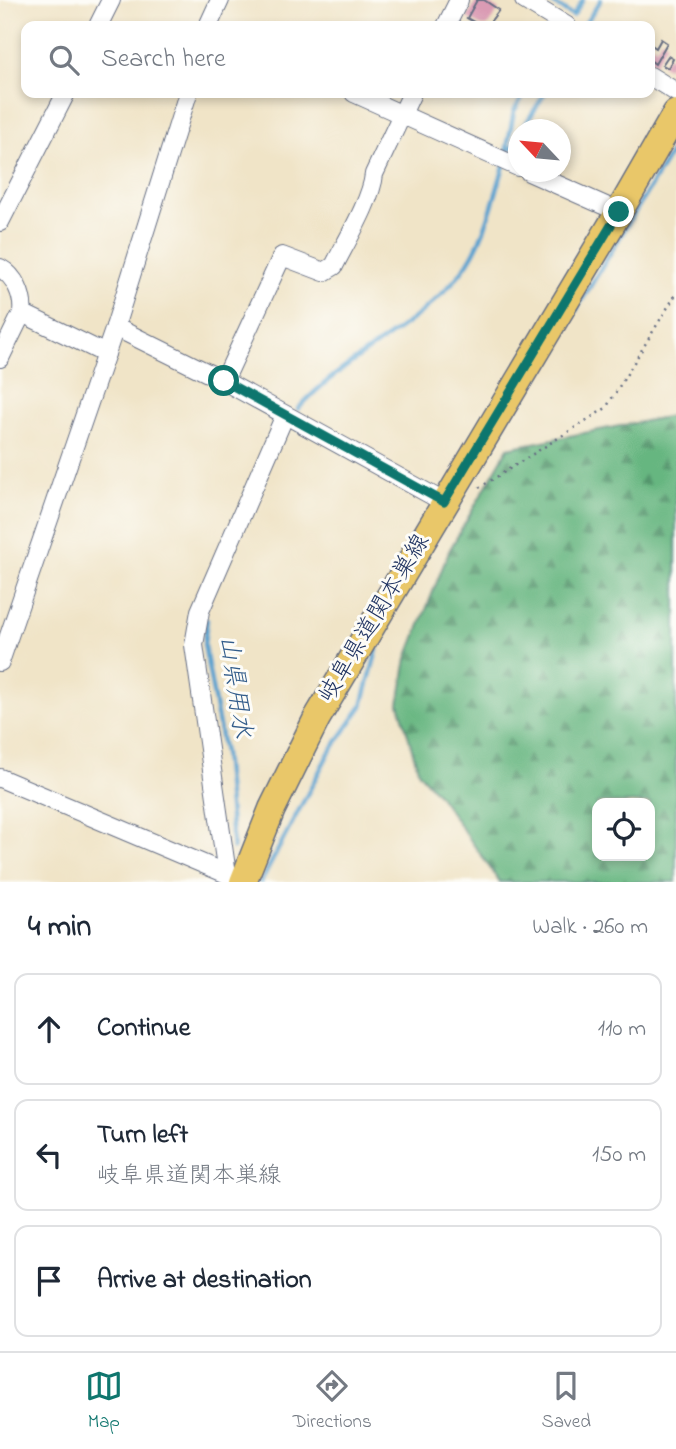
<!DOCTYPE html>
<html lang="en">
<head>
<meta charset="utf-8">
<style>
  :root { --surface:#fff; --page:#f2f2f3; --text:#1f2937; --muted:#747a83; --line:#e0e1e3; --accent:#0f766e }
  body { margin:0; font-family:"Indie Flower","Klee One",sans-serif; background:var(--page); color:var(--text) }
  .controls { position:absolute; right:21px; bottom:21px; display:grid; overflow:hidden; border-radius:14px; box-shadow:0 4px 10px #0003 }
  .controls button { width:63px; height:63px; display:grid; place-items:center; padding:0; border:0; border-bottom:2px solid var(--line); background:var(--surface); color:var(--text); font:35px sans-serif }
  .compass { position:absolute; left:508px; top:119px; width:63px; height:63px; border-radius:50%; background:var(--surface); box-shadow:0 4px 10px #0003; rotate:296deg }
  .stop { position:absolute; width:21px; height:21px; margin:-16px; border:5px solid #0f766e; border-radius:50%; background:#fff }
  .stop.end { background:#0f766e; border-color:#fff; box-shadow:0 2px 7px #0008 }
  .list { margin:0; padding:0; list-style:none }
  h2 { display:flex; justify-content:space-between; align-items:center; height:91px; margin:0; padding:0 28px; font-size:30px }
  h2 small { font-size:23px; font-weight:400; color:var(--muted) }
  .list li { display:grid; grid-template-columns:46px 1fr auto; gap:21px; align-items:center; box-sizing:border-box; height:112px; margin:0 14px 14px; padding:0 14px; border:2px solid var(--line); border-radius:14px }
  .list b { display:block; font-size:26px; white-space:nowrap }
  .list p { margin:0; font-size:23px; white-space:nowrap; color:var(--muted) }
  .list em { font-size:23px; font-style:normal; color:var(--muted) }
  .icon { flex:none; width:38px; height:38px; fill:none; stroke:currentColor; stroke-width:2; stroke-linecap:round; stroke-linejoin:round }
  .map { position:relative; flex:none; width:676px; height:882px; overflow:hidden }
  .search { position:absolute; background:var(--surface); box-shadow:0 4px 10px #0003; left:21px; right:21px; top:21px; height:77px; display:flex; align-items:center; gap:18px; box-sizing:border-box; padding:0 24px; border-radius:14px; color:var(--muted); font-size:26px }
  .sheet { height:469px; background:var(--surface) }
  nav { display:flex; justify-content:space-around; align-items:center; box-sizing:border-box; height:98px; border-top:2px solid var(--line); background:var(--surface); font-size:19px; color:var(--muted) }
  nav a { display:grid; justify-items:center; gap:4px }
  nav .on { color:var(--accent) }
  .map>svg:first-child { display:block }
  .forest { fill:url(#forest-firs); stroke:#40726f; stroke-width:2; fill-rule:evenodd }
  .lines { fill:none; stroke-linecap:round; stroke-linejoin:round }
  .stream { stroke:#58a1cf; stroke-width:4.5 }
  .building { fill:#da9bb4 }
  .street-casing { stroke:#666e83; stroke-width:20 }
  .primary-casing { stroke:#666e83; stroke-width:29 }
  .path { stroke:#666e83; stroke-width:2.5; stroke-dasharray:2 5; stroke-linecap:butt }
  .street { stroke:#fff; stroke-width:18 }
  .primary { stroke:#e9c769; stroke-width:26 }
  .route { stroke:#0f766e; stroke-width:9 }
  .labels { text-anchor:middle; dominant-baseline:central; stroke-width:6; stroke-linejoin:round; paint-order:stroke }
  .street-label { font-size:24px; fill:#1b2f5e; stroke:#fdfcf7 }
  .water-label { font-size:26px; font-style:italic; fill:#335d8b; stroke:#fdfcf7 }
</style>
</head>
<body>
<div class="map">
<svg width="676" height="882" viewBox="0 0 676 882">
  <defs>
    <pattern id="forest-firs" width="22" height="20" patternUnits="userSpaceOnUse" patternTransform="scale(1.75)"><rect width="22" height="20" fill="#66b680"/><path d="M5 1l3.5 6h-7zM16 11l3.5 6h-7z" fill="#53946c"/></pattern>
  </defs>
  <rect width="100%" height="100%" fill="#fdfcf7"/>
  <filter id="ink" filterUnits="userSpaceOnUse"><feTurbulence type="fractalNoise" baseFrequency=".0143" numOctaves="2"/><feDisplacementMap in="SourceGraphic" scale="14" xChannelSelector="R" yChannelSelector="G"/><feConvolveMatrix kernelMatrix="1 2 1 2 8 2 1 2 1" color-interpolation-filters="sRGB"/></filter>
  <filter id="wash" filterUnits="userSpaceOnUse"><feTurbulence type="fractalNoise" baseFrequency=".00686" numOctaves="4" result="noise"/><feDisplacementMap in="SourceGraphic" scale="28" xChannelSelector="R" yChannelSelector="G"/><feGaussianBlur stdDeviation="1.57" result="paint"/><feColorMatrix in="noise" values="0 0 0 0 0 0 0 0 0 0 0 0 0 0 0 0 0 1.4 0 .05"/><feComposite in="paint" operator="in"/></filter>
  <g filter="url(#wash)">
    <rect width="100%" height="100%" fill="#f0e4c7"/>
    <path class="forest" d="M676,415V882H500L437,793L419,773L399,704L407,658L449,551L508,448ZM597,803H650V856H597Z"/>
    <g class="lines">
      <g class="stream">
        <path d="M548,0L573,16L583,0"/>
        <path d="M585,24L601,0"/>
        <path d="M522,130L545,93"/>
        <path d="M507,150L512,148L518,136"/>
        <path d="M505,158L514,111L525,93"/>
        <path d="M570,320L676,144"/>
        <path d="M298,409C346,355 418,329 462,271C485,241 493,201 504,166"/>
        <path d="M207,620L204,644L224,753L233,848"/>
        <path d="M261,882L329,753L362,706L377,650"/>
      </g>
    </g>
    <g id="blocks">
      <g class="building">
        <path d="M477,0H484L499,10L487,26H481L467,18Z"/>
        <path d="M661,39L667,43L655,64L650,60V44L656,48Z"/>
        <path d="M668,56L673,59L668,68L662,65Z"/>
      </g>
    </g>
  </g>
  <g filter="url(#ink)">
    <use href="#blocks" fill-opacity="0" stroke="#666e83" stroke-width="2"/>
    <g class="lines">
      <defs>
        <g id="street">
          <path d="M524,0L567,26"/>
          <path d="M98,26L111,0"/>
          <path d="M208,26L220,0"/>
          <path d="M446,26L459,0"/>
          <path d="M650,76L676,92"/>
          <path d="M354,93L518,167"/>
          <path d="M529,172L619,212"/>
          <path d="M0,222L66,93"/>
          <path d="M0,268C15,276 24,296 22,313L0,358"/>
          <path d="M22,313L106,354"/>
          <path d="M115,327L224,381L444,502"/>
          <path d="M224,381L282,256L324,272L334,266C346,242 372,199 374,174L412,93"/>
          <path d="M0,662L115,327L188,93"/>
          <path d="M0,778L234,877"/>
          <path d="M227,874L194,645L200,611L285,415"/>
        </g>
        <path id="primary" d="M243,882L272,809L317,718L619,212L676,113"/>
      </defs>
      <use href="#street" class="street-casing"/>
      <use href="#primary" class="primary-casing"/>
      <path class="path" d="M479,488L606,408L676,294"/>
      <use href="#street" class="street"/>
      <use href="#primary" class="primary"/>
    </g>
  </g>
  <g class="lines" filter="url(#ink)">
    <path class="route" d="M224,381L444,502L619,212"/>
  </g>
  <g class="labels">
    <g class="street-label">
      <text transform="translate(375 619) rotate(-59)">岐阜県道関本巣線</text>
    </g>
    <g class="water-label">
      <text transform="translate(234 687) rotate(82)">山県用水</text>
    </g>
  </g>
</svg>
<div class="controls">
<button><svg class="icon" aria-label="locate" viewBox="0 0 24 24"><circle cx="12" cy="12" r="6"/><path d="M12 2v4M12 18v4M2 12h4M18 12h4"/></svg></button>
</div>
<svg class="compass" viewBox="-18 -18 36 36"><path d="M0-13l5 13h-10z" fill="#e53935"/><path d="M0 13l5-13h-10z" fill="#747a83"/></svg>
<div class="stop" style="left:224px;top:381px"></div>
<div class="stop end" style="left:619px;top:212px"></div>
<div class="search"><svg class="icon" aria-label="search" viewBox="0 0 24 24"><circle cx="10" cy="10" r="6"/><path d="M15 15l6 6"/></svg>Search here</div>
</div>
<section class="sheet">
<h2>4 min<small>Walk · 260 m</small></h2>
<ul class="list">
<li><svg class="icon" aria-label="ahead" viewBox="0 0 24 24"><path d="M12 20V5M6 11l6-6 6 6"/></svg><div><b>Continue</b></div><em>110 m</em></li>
<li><svg class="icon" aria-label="left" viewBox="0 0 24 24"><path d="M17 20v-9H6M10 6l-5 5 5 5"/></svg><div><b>Turn left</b><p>岐阜県道関本巣線</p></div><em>150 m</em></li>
<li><svg class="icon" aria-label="arrive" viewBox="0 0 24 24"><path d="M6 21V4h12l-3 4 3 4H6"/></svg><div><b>Arrive at destination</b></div></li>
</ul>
</section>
<nav>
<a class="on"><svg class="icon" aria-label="map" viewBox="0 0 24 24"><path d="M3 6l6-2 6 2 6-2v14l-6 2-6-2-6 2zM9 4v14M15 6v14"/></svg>Map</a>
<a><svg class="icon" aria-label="directions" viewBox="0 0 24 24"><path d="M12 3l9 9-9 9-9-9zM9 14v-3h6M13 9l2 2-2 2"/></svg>Directions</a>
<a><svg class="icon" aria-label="saved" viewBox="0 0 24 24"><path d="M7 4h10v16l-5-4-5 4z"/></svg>Saved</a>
</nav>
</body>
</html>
